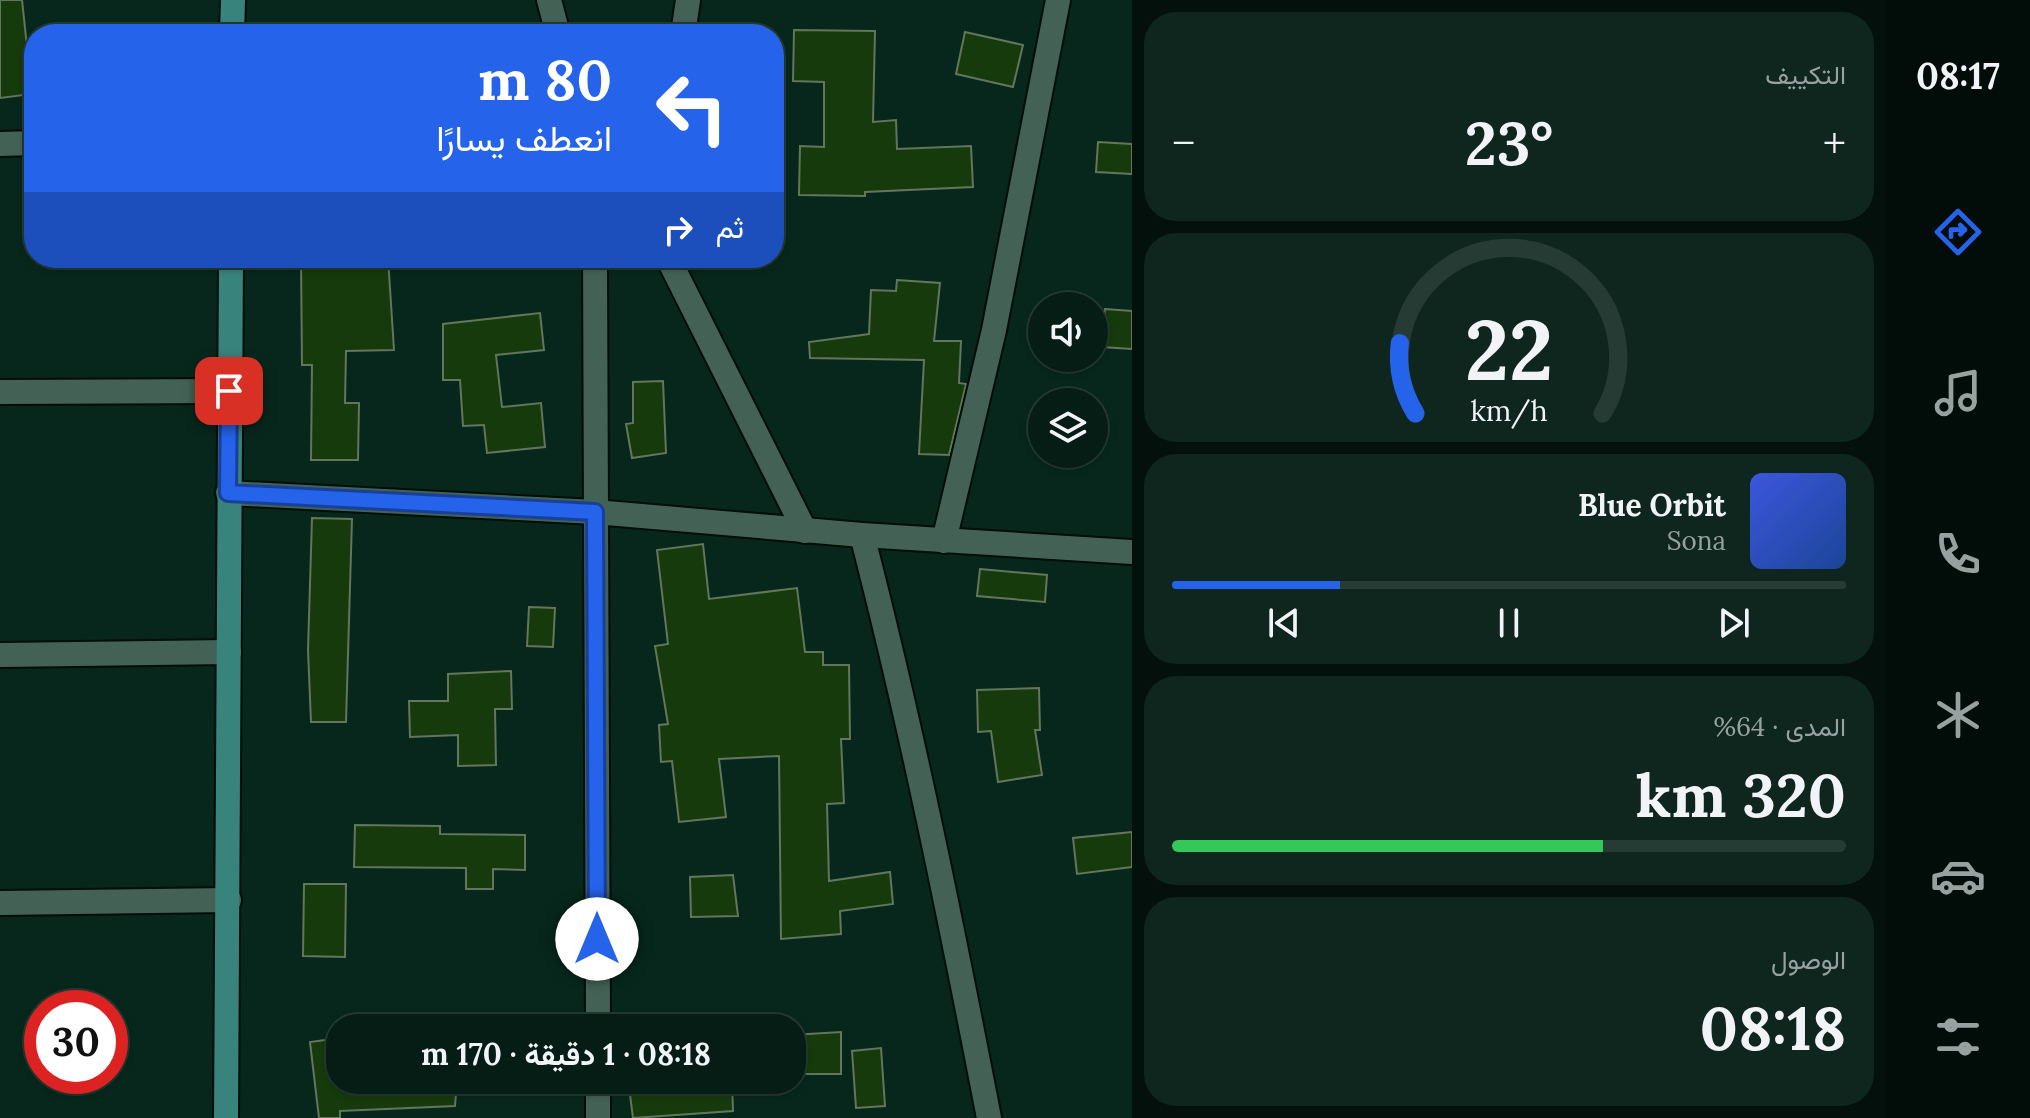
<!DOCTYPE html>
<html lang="ar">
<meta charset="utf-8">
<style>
body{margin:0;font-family:Lora,Vazirmatn,serif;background:#0e261e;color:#f1f3f6;direction:rtl;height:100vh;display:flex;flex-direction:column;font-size:30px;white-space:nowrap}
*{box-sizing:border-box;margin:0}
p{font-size:26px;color:#97a2a0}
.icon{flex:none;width:44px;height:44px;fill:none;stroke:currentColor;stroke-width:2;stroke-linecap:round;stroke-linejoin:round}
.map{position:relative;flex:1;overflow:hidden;direction:ltr}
.panel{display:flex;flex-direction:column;gap:12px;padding:12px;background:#03100c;width:754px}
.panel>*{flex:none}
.guide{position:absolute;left:24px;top:24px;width:760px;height:244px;border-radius:32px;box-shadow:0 2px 6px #0004,0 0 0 2px #263b34;direction:rtl;background:#2563eb;color:#fff;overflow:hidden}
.tools{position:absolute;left:1028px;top:292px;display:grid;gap:16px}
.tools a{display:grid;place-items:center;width:80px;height:80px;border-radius:50%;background:#051d15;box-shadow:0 2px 6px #0004,0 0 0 2px #263b34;font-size:40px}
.speed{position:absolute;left:24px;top:990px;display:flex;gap:16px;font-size:40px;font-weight:700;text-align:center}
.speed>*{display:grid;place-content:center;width:104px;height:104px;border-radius:50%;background:#051d15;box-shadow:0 2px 6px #0004,0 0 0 2px #263b34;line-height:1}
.speed .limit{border:12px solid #d22;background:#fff;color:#111}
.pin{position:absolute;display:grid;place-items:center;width:68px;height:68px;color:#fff;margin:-34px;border-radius:16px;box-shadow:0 4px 12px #0006}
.me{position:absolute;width:88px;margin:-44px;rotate:0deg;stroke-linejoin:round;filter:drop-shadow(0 0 6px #0008)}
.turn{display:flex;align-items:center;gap:28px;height:168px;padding:0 40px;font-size:36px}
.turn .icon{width:104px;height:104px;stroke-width:2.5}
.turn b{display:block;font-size:56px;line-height:68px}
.then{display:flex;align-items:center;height:76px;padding:0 40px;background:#0003;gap:16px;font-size:30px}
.big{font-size:60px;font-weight:700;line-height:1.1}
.panel .card{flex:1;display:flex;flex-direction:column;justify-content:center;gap:12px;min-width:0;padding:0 28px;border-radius:32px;background:#0e261e}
.panel .dial{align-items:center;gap:0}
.dial svg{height:208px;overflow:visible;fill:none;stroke:#263b34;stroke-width:7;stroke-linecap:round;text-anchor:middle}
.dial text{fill:#f1f3f6;stroke:none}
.song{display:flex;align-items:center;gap:24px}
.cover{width:96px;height:96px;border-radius:12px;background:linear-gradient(135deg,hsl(230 70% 55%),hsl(220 70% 35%))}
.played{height:8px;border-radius:4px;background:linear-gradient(90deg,#2563eb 25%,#263b34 25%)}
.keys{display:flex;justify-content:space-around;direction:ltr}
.heat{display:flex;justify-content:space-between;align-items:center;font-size:44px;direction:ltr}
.charge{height:12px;border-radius:6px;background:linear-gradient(90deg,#34c759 64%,#263b34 0)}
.trip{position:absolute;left:326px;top:1014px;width:480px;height:80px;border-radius:32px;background:#051d15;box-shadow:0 2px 6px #0004,0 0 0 2px #263b34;font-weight:700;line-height:80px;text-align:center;direction:rtl}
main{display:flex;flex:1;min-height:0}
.dock{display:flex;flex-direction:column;width:144px;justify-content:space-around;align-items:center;background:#020c08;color:#97a2a0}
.dock .icon{width:56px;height:56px}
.dock .selected{color:#2563eb}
.dock b{font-size:36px;color:#f1f3f6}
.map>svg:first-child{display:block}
.building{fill:#163a0b;stroke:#62755d;stroke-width:2}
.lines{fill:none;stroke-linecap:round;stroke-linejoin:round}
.minor-casing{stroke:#000e07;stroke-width:28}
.major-casing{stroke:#000e07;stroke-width:28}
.minor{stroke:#436255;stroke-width:24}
.major{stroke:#39837d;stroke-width:24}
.route-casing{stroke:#184099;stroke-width:20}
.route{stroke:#2563eb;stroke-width:14}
</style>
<main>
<nav class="dock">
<b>08:17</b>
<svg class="icon selected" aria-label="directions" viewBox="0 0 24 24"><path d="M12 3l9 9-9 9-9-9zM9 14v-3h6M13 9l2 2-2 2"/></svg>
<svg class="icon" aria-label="music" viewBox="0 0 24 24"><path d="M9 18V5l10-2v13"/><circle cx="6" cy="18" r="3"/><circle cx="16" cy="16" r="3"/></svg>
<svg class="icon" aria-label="phone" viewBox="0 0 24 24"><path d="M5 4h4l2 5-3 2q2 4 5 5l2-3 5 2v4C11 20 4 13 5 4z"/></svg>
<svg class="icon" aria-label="climate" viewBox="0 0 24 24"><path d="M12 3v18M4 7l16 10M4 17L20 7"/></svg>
<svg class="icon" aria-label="car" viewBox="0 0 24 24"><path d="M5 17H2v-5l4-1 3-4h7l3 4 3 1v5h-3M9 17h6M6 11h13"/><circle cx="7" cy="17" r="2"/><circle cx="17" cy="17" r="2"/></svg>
<svg class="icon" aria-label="filters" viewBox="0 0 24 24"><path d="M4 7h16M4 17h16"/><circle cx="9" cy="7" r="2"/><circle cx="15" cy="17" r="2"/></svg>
</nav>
<section class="panel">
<div class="card"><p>التكييف</p>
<div class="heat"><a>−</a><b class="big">23°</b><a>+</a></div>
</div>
<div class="card dial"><svg viewBox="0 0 100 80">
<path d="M14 69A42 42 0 1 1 86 69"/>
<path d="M14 69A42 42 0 0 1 8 42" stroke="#2563eb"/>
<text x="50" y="56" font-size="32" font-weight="700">22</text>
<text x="50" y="72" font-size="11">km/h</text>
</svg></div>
<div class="card">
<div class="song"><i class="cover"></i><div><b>Blue Orbit</b><p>Sona</p></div></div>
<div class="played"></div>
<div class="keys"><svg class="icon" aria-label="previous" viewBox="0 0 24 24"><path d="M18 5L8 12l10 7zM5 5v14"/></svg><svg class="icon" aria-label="pause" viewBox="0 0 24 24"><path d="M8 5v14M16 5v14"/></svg><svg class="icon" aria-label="next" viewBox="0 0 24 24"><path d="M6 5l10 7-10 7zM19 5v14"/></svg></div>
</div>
<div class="card"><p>المدى · 64%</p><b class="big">320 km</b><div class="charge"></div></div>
<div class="card"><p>الوصول</p><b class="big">08:18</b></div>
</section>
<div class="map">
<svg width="1132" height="1118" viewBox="0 0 1132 1118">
<rect width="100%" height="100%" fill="#07271c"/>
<g class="building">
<polygon points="0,0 22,0 32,94 0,98"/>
<polygon points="794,30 875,31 873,122 896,120 897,149 971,146 973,187 865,192 865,196 799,195 800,146 824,147 824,82 793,81"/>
<polygon points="965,32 1023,45 1013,87 956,74"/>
<polygon points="1098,142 1132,144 1132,174 1096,172"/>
<polygon points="301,258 388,258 394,350 346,351 345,403 359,403 358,460 311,460 312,365 302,365"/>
<polygon points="897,280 940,283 934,341 961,341 959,383 966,384 949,455 919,454 924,360 810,358 809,342 869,334 871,290 896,291"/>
<polygon points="1105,309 1132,311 1132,349 1102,347"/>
<polygon points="540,313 544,350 496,355 502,407 541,403 545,447 487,453 484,425 463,426 460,380 443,380 443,324"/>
<polygon points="663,381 666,453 632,458 626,424 633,423 633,382"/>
<polygon points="312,518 352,519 346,722 311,722 308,650"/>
<polygon points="703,544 709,599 797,588 805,652 823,652 823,665 849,665 850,739 841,739 844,803 827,804 829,881 890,872 893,904 840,911 841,934 781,939 779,756 719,759 726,817 679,822 672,761 661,762 659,725 668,724 655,646 668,644 657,550"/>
<polygon points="980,569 1047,575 1045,602 977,596"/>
<polygon points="529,607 555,608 553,647 527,646"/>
<polygon points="511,671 512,709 495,709 496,765 458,766 458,735 410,737 409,701 448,701 448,674"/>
<polygon points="1039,688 1040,730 1035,730 1042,775 998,782 991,731 978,732 977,690"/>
<polygon points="355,825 440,826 440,834 525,835 525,870 493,869 493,889 466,889 466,868 354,867"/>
<polygon points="1132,832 1132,867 1077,874 1073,838"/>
<polygon points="733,875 738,916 691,917 690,877"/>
<polygon points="304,884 346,884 345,957 303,956"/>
<polygon points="841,1032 841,1074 792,1074 792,1035"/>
<polygon points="340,1038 340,1080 457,1080 455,1106 340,1111 340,1118 319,1118 310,1042"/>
<polygon points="881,1048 885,1106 856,1108 852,1051"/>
<polygon points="680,1080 732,1080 733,1111 633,1118 629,1087"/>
</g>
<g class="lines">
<defs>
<g id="minor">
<polyline points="549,0 558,34"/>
<polyline points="683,34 688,0"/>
<polyline points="0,144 34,143"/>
<polyline points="595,258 598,1028"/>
<polyline points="668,258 805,531"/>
<polyline points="0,392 229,391"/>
<polyline points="228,493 595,512 862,535 1132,552"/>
<path d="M862,535c50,193 89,387 127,583"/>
<polyline points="944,541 994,330 1058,0"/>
<polyline points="0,655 229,652"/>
<polyline points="0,903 229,900"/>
<polyline points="598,1080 598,1118"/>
</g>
<g id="major">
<polyline points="232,34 233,0"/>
<polyline points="226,1118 231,258"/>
</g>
</defs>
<use href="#minor" class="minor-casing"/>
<use href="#major" class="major-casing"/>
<use href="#minor" class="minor"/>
<use href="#major" class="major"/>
</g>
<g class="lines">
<defs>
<polyline id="route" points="229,391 228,493 595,512 597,939"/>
</defs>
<use href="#route" class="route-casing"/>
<use href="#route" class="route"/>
</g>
</svg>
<div class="tools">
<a><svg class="icon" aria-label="sound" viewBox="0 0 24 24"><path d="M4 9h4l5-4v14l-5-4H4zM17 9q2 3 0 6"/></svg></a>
<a><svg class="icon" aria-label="layers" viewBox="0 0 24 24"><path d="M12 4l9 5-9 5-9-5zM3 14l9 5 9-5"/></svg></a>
</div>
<div class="speed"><div class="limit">30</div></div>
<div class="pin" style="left:229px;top:391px;background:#d93025"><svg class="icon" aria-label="arrive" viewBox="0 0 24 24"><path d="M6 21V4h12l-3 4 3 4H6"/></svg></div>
<svg class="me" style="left:597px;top:939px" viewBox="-20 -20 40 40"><circle r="19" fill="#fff"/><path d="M0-13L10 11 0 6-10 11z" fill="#2563eb"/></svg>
<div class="trip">08:18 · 1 دقيقة · 170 m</div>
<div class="guide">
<div class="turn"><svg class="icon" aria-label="left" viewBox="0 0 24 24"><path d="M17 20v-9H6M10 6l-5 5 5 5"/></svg><div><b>80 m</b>انعطف يسارًا</div></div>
<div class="then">ثم<svg class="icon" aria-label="right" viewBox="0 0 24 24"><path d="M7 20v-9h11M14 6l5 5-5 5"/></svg></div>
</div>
</div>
</main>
